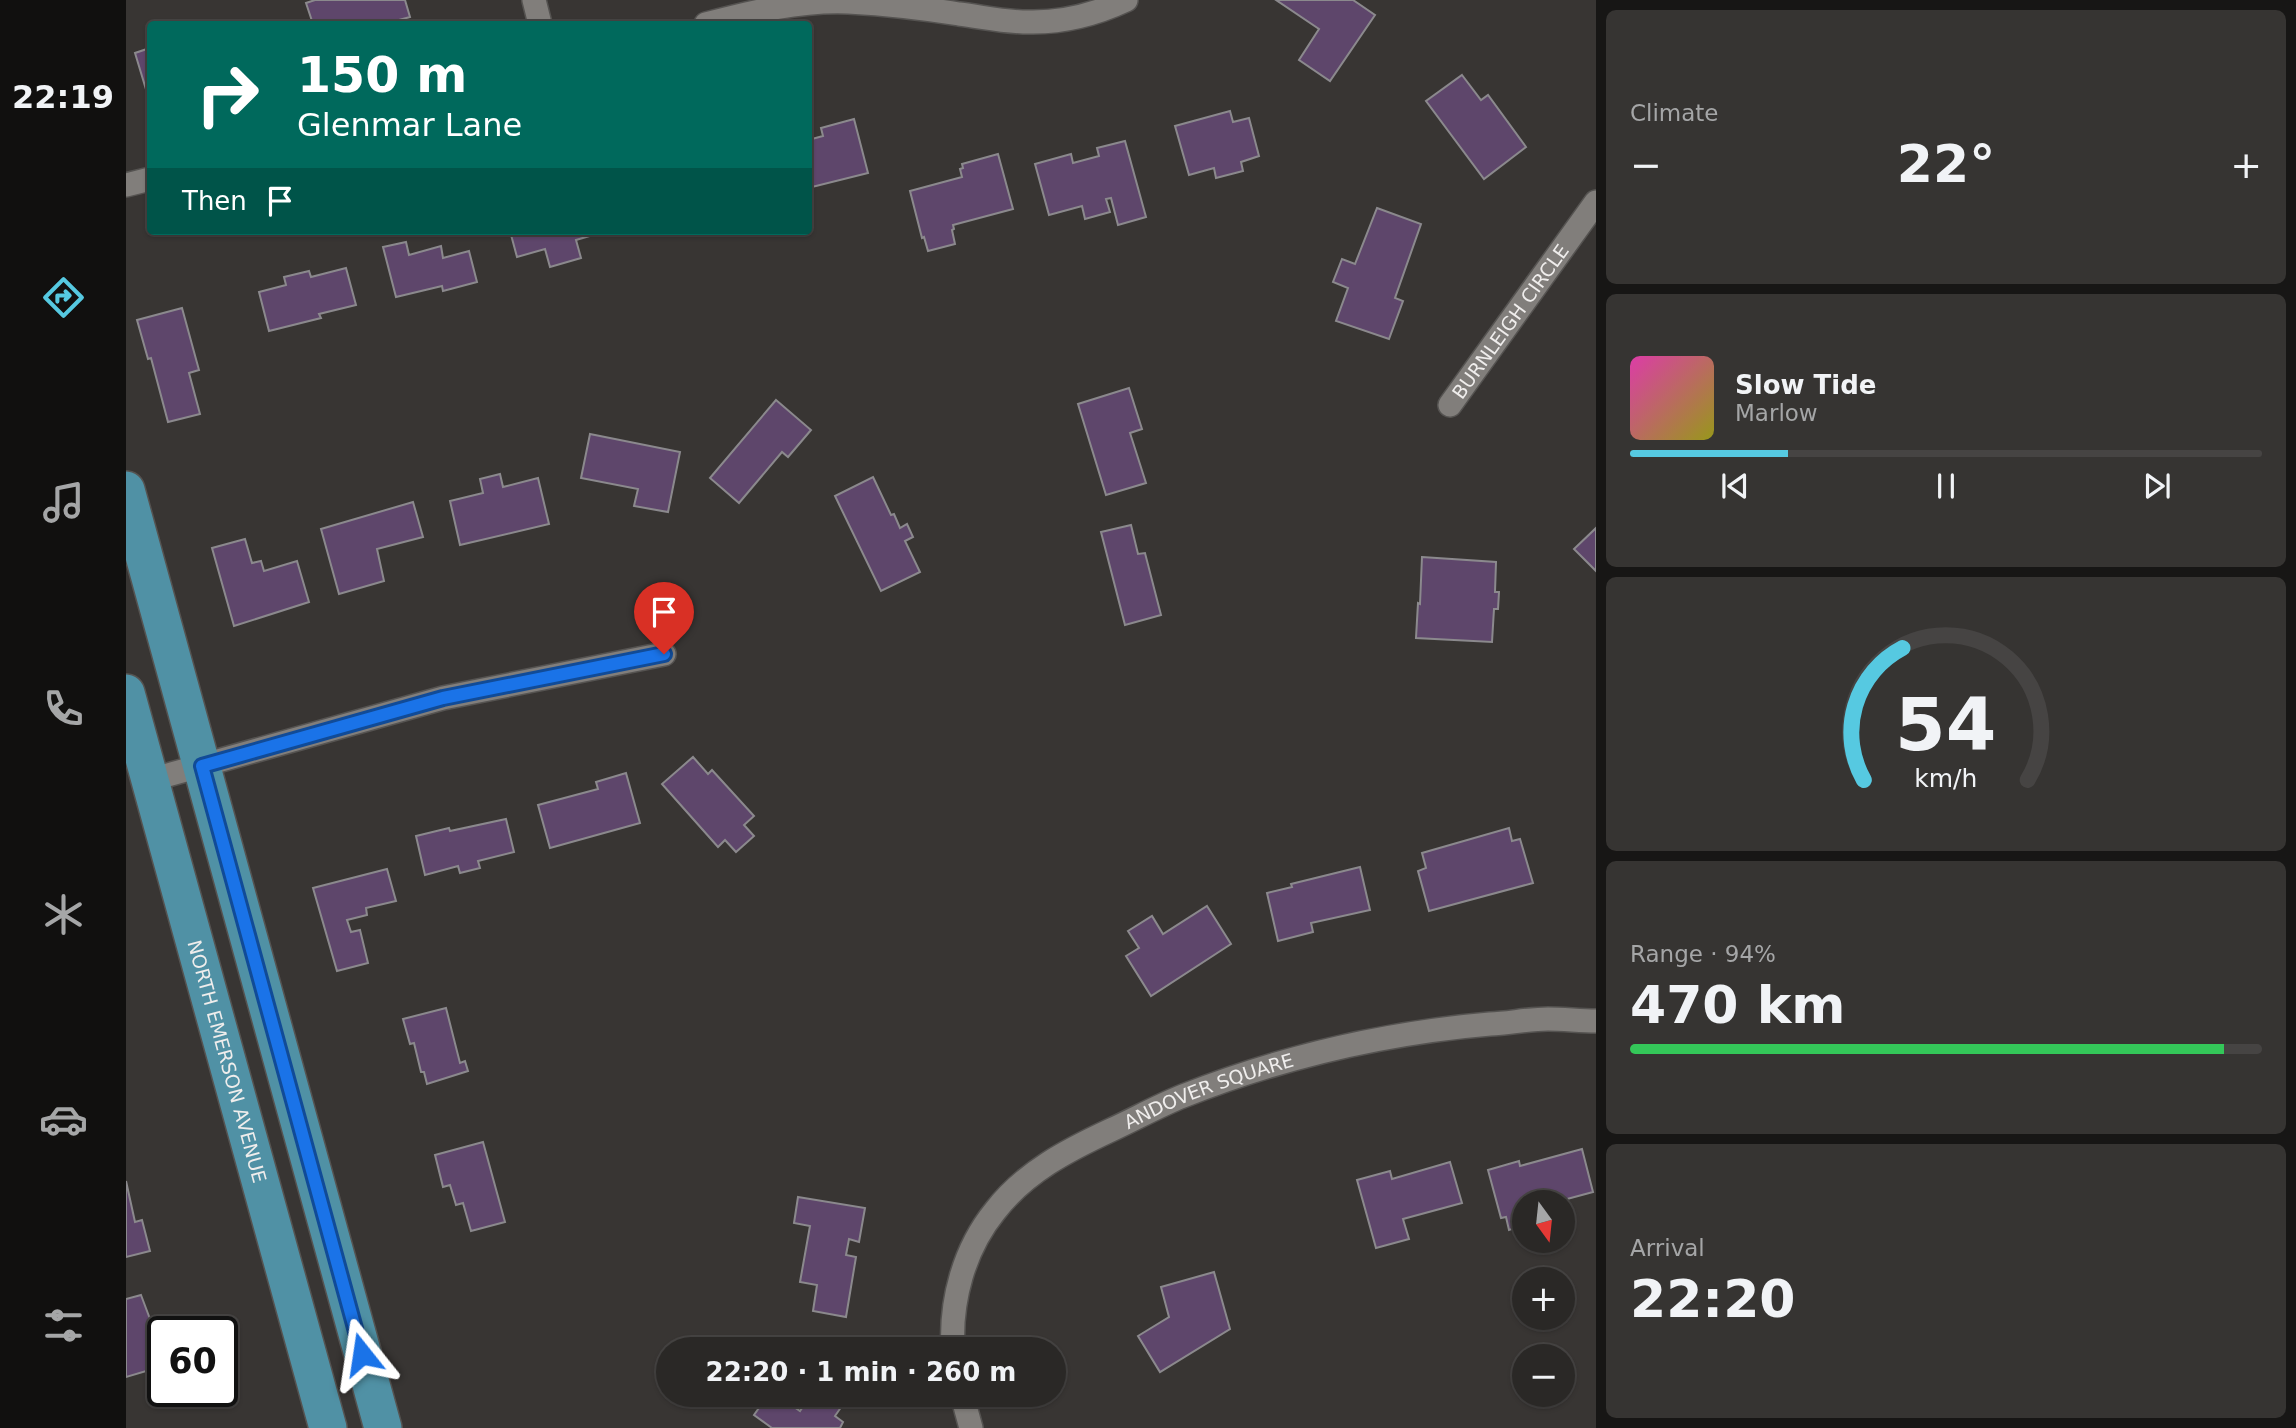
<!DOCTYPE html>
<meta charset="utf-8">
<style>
body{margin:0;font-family:"DejaVu Sans",sans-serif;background:#363432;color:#f1f3f6;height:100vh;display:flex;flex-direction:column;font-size:26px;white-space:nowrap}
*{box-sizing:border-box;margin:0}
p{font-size:23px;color:#a5a6a7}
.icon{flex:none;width:38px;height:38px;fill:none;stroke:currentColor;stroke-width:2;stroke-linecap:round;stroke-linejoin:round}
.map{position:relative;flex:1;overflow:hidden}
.drawer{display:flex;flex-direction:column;gap:10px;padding:10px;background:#171615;width:700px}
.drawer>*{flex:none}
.guide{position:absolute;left:21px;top:21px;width:665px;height:214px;border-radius:7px;box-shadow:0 2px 5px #0004,0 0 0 2px #464443;background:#00695c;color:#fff;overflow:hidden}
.needle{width:46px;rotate:165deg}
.controls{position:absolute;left:1386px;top:1190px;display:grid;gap:14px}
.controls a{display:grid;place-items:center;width:63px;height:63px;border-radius:50%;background:#2a2826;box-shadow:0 2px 5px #0004,0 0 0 2px #464443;font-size:35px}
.speed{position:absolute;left:21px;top:1316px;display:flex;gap:14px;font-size:35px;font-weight:700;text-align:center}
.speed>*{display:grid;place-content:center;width:91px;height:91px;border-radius:50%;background:#2a2826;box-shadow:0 2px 5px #0004,0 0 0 2px #464443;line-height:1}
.speed .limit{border:4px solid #111;border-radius:10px;background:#fff;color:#111}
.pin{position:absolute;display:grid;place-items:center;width:60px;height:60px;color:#fff;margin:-72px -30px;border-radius:50% 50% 50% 0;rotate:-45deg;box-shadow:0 0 7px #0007}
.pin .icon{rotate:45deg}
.me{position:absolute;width:77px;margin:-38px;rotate:345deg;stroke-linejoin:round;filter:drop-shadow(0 0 5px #0008)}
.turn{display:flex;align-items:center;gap:24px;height:147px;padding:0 35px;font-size:32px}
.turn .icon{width:91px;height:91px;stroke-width:2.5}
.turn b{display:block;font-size:49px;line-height:60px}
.then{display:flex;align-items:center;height:66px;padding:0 35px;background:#0003;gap:14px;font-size:26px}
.big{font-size:52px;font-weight:800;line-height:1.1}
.drawer .tile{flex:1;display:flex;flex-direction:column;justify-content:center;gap:10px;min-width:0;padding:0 24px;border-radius:10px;background:#363432}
.drawer .dial{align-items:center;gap:0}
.dial svg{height:182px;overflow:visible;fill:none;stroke:#464443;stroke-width:7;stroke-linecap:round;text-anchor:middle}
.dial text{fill:#f1f3f6;stroke:none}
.song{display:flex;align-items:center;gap:21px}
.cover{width:84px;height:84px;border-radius:10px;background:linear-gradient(135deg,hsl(320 70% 55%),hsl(60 70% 35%))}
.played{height:7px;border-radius:4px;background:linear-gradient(90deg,#56c9e1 25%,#464443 25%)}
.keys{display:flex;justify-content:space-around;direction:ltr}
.heat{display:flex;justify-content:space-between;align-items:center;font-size:38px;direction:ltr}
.charge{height:10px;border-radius:5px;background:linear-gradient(90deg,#34c759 94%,#464443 0)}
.trip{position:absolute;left:530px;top:1337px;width:410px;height:70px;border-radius:35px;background:#2a2826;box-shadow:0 2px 5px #0004,0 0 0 2px #464443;font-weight:800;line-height:70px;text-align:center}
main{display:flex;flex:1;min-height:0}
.tab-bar{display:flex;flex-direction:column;width:126px;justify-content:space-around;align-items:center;background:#11100f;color:#a5a6a7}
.tab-bar .icon{width:49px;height:49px}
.tab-bar .on{color:#56c9e1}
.tab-bar b{font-size:32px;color:#f1f3f6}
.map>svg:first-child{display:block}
.building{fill:#5e466b;stroke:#8b898d;stroke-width:2}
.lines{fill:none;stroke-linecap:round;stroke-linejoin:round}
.street-casing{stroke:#555351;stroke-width:26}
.primary-casing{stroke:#555351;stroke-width:40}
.street{stroke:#817e7b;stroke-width:23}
.primary{stroke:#5091a5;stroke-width:37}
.route-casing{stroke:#114b97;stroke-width:18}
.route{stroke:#1a73e8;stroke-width:12}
.labels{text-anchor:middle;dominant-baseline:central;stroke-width:7;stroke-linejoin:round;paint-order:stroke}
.street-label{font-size:19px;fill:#efedec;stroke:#383533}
</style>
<main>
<nav class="tab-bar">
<b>22:19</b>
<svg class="icon on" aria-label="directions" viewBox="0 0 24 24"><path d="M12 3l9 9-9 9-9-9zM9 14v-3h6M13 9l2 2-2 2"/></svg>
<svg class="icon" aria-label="music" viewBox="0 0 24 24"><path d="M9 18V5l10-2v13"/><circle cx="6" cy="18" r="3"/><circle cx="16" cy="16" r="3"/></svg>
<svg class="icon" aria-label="phone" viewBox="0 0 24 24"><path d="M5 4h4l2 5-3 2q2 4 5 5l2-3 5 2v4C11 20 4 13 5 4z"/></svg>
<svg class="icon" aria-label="climate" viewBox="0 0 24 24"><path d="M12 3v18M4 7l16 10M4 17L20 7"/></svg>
<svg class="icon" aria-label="car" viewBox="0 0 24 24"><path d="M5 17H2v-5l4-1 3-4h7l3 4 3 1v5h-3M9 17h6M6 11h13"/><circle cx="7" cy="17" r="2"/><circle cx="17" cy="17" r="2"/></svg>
<svg class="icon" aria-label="filters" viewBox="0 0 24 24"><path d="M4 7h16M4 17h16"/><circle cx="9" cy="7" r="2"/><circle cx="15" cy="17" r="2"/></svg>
</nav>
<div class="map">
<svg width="1470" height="1428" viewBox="0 0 1470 1428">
<rect width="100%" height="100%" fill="#383533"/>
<g class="building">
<polygon points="189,0 279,0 284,17 258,24 187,24 180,3"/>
<polygon points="1150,0 1227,0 1249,15 1204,81 1173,60 1193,29"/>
<polygon points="24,48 24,95 22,96 9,53"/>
<polygon points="1336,75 1355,100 1362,95 1400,147 1358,179 1300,101"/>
<polygon points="1104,111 1107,122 1123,118 1133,156 1115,162 1117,171 1090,178 1088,168 1063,175 1049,126"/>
<polygon points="728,119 742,173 682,188 682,140 697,136 695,128"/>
<polygon points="999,141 1020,217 992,225 985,198 980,199 984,212 959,219 956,206 923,215 909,164 945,154 947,163 973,156 971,148"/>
<polygon points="872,154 887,209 827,225 828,229 826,230 829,244 802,251 798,237 796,238 784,191 836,177 834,169 837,168 836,164"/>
<polygon points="1251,208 1295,224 1269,298 1277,301 1263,339 1210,321 1222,288 1207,282 1216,259 1229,264"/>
<polygon points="384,231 466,231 467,235 450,240 455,258 424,267 419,249 391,257"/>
<polygon points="280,242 283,255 315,246 317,258 343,251 351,282 317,291 316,286 270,297 257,247"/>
<polygon points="220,268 230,305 193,314 195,318 143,331 133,292 160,285 158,277 183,271 185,277"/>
<polygon points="56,308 73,370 63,373 74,414 42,422 25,358 22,359 11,320"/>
<polygon points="1003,388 1016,429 1004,433 1020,483 980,495 952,404"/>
<polygon points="650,400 685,430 662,457 656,452 613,503 584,478"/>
<polygon points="464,434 554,452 542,512 508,506 512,489 455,478"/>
<polygon points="374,474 377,487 412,478 423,524 334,545 324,501 357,493 354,479"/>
<polygon points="747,477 765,515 768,514 774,528 781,524 787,537 779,541 794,572 755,591 709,496"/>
<polygon points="287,502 297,537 251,549 258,581 213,594 195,529"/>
<polygon points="1005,525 1012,554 1019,553 1035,615 999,625 975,532"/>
<polygon points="1470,528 1470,571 1448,549"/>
<polygon points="119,539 126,563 135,561 138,571 171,561 183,602 108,626 86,548"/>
<polygon points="1296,557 1370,562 1369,592 1373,592 1372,609 1368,609 1366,642 1290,638 1292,603 1294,604"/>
<polygon points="567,757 582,774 586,770 628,816 618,825 628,836 610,852 599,840 592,847 536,784"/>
<polygon points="500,773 514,823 424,848 412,805 472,789 470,782"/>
<polygon points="380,819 388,852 352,861 354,868 334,873 332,866 299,875 290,836 323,828 324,831"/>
<polygon points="1383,828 1386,841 1394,839 1407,883 1303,911 1292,871 1300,868 1296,853"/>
<polygon points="1234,867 1244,910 1185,923 1187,932 1152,941 1141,893 1166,887 1165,884"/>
<polygon points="261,869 270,901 240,908 241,915 221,920 225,932 234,930 242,963 211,971 187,888"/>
<polygon points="1081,906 1105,944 1025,996 1000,956 1013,948 1002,931 1026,916 1037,934"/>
<polygon points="320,1008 334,1063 339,1061 342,1071 301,1084 298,1072 295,1072 288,1043 284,1044 277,1019"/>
<polygon points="357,1142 379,1222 345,1231 337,1203 330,1205 324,1185 317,1187 309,1155"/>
<polygon points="1456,1149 1467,1192 1430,1202 1398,1202 1398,1225 1383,1230 1380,1217 1375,1218 1362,1170 1393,1161 1394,1166"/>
<polygon points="1324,1162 1336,1203 1277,1219 1283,1239 1250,1248 1231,1180 1264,1171 1266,1179"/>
<polygon points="0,1181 9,1222 16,1220 24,1251 0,1257"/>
<polygon points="672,1197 739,1208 733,1242 723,1239 720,1255 730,1257 720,1317 687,1311 691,1285 674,1282 684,1226 668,1223"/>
<polygon points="1088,1272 1104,1329 1034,1372 1012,1336 1043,1317 1035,1287"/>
<polygon points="15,1295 27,1327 37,1366 0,1377 0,1299"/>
<polygon points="642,1395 651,1395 674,1411 685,1395 707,1395 718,1403 709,1416 717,1422 714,1428 646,1428 628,1415"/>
</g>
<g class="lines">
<defs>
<g id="street">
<polyline points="408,0 414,24"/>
<path d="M580,24c46,-12 94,-24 142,-22 37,2 74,6 111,12 25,3 50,9 74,8 33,0 63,-8 93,-22"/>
<polyline points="0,185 24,179"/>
<path id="s1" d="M1324,405l146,-203"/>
<polyline points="24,780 317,698 538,654"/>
<path id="s2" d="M827,1349c-3,-48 11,-100 42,-138 30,-39 73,-61 116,-81 24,-11 47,-24 72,-34 99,-39 201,-63 307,-72 20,-1 39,-5 58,-5 16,0 32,2 48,2"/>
<polyline points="836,1395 845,1428"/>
</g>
<g id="primary">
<polyline points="0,490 257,1428"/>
<path id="s3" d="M0,693l202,735"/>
</g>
</defs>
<use href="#street" class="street-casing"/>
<use href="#primary" class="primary-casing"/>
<use href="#street" class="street"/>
<use href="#primary" class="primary"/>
</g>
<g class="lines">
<defs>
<polyline id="route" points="236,1354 76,766 317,698 538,654"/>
</defs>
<use href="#route" class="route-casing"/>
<use href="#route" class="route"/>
</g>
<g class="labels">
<g class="street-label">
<text stroke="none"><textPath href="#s1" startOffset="103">BURNLEIGH CIRCLE</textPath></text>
<text stroke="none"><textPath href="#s3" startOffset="382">NORTH EMERSON AVENUE</textPath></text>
<text stroke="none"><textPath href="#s2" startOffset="396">ANDOVER SQUARE</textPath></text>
</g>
</g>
</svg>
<div class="controls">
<a><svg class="needle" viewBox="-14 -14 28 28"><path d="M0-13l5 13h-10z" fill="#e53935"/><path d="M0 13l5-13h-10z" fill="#a5a6a7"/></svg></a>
<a>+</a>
<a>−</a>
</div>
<div class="speed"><div class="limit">60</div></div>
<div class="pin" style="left:538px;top:654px;background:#d93025"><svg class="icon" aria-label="arrive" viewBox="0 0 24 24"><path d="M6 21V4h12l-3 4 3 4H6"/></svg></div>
<svg class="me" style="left:236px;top:1354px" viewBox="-20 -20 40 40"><path d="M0-17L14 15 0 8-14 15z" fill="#1a73e8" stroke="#fff" stroke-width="4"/></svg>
<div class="trip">22:20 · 1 min · 260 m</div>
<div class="guide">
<div class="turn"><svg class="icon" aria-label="right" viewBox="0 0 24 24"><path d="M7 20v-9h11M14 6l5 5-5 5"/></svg><div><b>150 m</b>Glenmar Lane</div></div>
<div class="then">Then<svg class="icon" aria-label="arrive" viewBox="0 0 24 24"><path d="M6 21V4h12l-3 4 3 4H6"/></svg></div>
</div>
</div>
<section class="drawer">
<div class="tile"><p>Climate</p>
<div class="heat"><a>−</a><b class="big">22°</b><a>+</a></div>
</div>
<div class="tile">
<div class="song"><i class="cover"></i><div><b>Slow Tide</b><p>Marlow</p></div></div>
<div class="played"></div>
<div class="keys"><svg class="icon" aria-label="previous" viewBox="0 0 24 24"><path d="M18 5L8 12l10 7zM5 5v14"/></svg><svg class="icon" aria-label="pause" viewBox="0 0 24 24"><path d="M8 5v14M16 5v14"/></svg><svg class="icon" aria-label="next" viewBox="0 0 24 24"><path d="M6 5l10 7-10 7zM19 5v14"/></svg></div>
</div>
<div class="tile dial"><svg viewBox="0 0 100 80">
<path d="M14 69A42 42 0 1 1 86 69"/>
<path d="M14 69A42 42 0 0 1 31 11" stroke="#56c9e1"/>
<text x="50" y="56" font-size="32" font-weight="700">54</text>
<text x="50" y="72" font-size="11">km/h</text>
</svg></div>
<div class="tile"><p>Range · 94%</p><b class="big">470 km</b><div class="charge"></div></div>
<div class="tile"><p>Arrival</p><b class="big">22:20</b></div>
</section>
</main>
